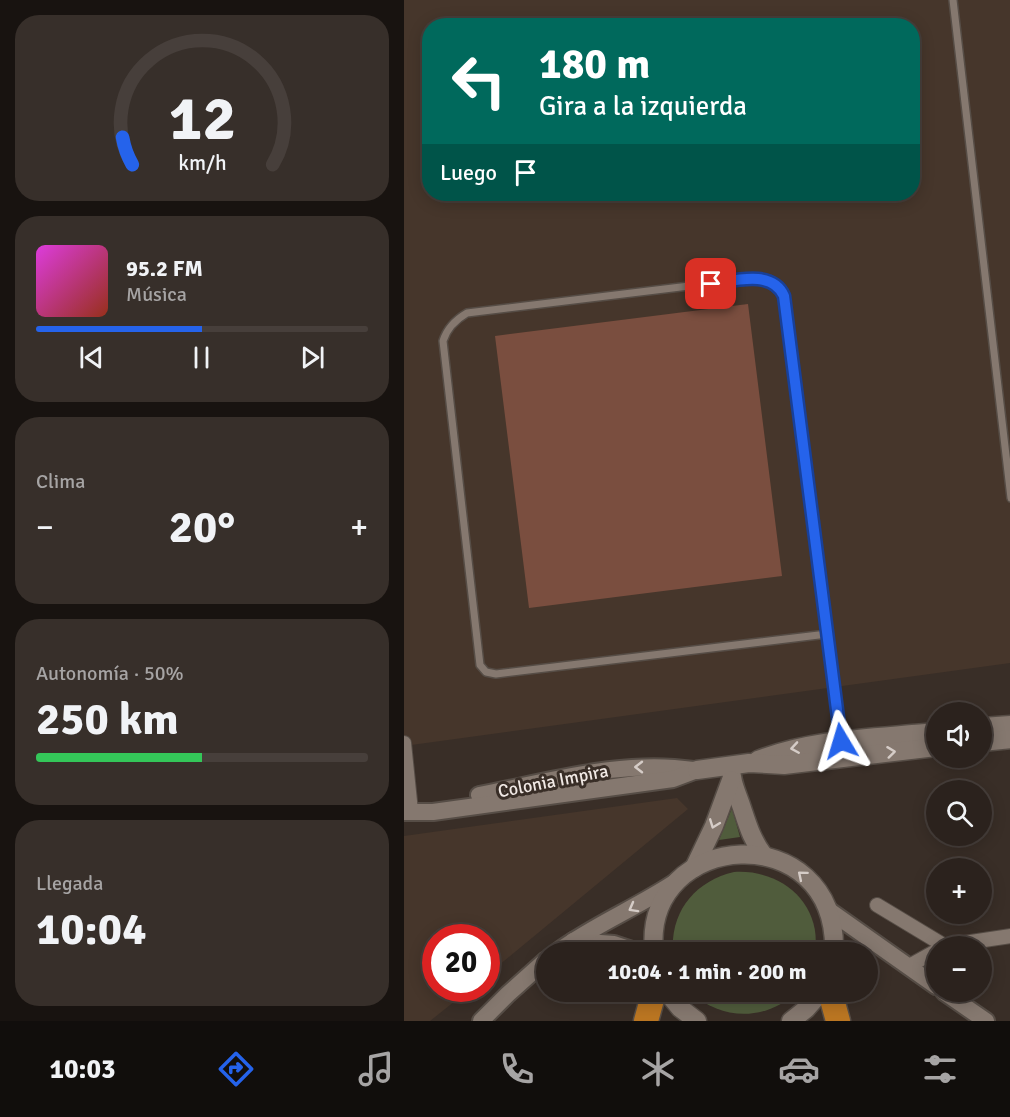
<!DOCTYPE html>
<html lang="es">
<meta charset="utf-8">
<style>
body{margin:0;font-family:Signika,sans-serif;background:#372f2a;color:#f1f3f6;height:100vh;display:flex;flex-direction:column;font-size:22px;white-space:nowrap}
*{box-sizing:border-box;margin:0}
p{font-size:20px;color:#a6a4a4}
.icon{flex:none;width:33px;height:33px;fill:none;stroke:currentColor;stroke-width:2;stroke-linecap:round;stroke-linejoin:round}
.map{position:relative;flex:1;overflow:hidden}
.panel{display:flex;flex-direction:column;gap:15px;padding:15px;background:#181310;width:404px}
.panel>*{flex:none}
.banner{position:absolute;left:18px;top:18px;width:498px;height:183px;border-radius:24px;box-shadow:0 3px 15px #0003,0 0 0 2px #473f3b;background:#00695c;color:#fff;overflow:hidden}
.buttons{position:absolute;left:522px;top:702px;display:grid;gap:12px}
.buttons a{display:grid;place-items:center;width:66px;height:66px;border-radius:50%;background:#2b221d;box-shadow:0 3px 15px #0003,0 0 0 2px #473f3b;font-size:30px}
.speed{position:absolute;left:18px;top:924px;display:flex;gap:12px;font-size:30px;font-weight:700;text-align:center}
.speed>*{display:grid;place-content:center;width:78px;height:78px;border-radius:50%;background:#2b221d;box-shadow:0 3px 15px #0003,0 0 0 2px #473f3b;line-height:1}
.speed .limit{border:9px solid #d22;background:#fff;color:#111}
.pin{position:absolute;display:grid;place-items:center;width:51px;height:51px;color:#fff;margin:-26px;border-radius:12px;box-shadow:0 3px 9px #0006}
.me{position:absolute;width:66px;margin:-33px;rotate:353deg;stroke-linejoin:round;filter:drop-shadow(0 0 4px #0008)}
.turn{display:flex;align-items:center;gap:21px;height:126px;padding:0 18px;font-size:27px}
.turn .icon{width:78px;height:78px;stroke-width:2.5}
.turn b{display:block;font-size:42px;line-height:51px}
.then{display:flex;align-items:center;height:57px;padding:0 18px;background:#0003;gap:12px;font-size:22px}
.big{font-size:45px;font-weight:800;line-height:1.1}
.panel .widget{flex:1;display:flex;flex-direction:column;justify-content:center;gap:9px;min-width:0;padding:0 21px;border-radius:24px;background:#372f2a}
.panel .dial{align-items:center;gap:0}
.dial svg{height:156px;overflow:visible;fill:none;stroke:#473f3b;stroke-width:7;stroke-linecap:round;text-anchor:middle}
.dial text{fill:#f1f3f6;stroke:none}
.song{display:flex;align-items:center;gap:18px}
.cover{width:72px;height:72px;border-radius:9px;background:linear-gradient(135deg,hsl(300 70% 55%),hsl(10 70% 35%))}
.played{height:6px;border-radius:3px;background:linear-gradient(90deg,#2563eb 50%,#473f3b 50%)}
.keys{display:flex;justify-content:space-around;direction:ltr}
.heat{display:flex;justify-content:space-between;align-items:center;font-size:33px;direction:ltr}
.charge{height:9px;border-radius:4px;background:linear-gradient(90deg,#34c759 50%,#473f3b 0)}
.trip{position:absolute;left:132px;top:942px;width:342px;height:60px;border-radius:30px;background:#2b221d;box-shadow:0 3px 15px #0003,0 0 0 2px #473f3b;font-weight:800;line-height:60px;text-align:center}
.tab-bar{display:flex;height:96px;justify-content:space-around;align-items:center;background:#110e0c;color:#a6a4a4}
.tab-bar .icon{width:42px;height:42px}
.tab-bar .selected{color:#2563eb}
.tab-bar b{font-size:27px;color:#f1f3f6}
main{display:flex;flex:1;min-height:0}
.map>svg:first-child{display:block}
.built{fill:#46362b;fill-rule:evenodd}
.green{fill:#505c3c}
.building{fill:#7a4e3f}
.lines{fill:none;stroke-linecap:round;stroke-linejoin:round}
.service-casing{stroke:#564d46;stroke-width:10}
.minor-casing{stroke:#564d46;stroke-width:16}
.tertiary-casing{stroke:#564d46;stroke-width:20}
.secondary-casing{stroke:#564d46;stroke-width:21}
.motorway-casing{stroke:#564d46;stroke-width:27}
.service{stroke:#85786f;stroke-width:7}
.minor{stroke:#85786f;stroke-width:14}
.tertiary{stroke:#85786f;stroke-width:16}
.secondary{stroke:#85786f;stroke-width:18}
.motorway{stroke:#bb7622;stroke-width:24}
.oneway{stroke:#d5ccc7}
.route-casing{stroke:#184099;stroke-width:15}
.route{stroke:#2563eb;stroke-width:10}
.labels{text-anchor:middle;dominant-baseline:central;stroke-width:6;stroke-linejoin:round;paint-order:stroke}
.street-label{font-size:18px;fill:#f0e8e4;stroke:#392e27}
</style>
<main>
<section class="panel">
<div class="widget dial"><svg viewBox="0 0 100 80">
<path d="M14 69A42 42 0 1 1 86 69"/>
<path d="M14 69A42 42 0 0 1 9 55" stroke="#2563eb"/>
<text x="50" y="56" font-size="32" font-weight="700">12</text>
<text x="50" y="72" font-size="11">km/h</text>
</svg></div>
<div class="widget">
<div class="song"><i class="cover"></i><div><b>95.2 FM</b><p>Música</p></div></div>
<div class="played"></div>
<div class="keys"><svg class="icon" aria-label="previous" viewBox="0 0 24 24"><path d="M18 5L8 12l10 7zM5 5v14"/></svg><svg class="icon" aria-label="pause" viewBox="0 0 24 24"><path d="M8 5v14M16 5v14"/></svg><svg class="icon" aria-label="next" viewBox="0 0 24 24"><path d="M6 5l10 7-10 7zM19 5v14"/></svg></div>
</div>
<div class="widget"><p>Clima</p>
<div class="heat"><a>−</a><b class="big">20°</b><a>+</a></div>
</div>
<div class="widget"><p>Autonomía · 50%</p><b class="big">250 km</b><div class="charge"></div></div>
<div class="widget"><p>Llegada</p><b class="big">10:04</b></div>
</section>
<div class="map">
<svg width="607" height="1021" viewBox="0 0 607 1021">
<rect width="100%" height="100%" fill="#392e27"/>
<g class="built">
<path d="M0,0h606v663l-606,83zM26,26h482v168h-482z"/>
<polygon points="273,798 284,809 83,975 82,938 32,938 32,988 66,989 26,1021 0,1021 0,836"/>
</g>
<g class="green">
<polygon points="328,808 336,837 315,840"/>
<path d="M330,872c47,-3 88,31 81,80h-142c-3,-40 22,-71 61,-80z"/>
<path d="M286,992h107c-31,29 -75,29 -107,0z"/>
</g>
<polygon class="building" points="344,304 378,576 125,608 91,336"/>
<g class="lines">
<defs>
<g id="service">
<polyline points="549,0 607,498"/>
<path d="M423,634l-331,40 -10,-2 -6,-7 -37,-324c4,-13 12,-21 24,-28l288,-35c13,2 23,6 29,18l57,444"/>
</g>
<g id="minor">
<polyline points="0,743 7,811"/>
<polyline points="473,905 541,946"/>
<polyline points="540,946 607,936"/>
<polyline points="505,966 532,951"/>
</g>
<g id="tertiary">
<path d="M75,795c69,-13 144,-36 214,-25"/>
<polyline points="0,812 29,812 269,779 293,770"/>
<polyline points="423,909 532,986"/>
<polyline points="169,941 210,944 234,952"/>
<path d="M153,952c37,-27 81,-45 120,-71"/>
<polyline points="540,992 582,1021"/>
<polyline points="77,1021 104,994 142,960"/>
</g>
<g id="secondary">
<polyline points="578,727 607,725"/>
<polyline points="578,742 607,739"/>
<path d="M354,760c56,-22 119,-22 178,-28"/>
<path d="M327,766c0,16 6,27 11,42 6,18 10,32 22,48"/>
<polyline points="293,770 345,763 380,765 532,747"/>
<polyline points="290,868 310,826 327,780"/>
<path d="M250,952c-12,-124 184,-136 180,0"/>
<polyline points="263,992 276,1008 293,1021"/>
<polyline points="387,1021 402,1009 417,992"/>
</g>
<g id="motorway">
<polyline points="426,992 434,1021"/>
<polyline points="242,1021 250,992"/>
</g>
</defs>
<use href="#service" class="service-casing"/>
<use href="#minor" class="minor-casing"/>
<use href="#tertiary" class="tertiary-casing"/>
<use href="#secondary" class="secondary-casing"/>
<use href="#motorway" class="motorway-casing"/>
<use href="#service" class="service"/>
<use href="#minor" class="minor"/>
<use href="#tertiary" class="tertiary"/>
<use href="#secondary" class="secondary"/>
<use href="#motorway" class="motorway"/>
</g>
<defs><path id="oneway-chevron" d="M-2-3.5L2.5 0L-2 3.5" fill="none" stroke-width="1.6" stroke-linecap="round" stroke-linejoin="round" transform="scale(1.5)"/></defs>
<g class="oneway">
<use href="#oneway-chevron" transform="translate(391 748) rotate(171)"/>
<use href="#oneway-chevron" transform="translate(487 752) rotate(-7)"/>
<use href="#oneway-chevron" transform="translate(235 767) rotate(180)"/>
<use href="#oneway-chevron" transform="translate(310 824) rotate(111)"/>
<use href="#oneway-chevron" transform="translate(398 875) rotate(-140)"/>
<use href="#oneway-chevron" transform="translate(229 908) rotate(151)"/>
</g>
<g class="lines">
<defs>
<path id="route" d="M307,284c23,-3 61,-15 73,12l57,445"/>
</defs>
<use href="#route" class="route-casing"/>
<use href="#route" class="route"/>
</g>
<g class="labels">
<g class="street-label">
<text transform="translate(149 781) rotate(-11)">Colonia Impira</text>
</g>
</g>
</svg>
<div class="buttons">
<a><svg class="icon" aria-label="sound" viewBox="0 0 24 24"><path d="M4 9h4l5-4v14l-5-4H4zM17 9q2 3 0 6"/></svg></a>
<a><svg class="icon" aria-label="search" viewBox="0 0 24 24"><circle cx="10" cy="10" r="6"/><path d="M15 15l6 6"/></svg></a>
<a>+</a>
<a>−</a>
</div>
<div class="speed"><div class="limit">20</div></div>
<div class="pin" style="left:307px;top:284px;background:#d93025"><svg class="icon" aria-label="arrive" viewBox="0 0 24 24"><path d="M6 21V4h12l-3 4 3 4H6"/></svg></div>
<svg class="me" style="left:437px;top:741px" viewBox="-20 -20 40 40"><path d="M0-17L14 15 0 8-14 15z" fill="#2563eb" stroke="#fff" stroke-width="4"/></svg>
<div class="trip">10:04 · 1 min · 200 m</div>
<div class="banner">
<div class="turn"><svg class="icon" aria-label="left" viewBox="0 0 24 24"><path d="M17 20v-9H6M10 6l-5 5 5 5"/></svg><div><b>180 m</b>Gira a la izquierda</div></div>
<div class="then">Luego<svg class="icon" aria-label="arrive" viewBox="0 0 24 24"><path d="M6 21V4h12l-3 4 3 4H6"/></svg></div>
</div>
</div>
</main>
<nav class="tab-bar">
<b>10:03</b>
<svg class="icon selected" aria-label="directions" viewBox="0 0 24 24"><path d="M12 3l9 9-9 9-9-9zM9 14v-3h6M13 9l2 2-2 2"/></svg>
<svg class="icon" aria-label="music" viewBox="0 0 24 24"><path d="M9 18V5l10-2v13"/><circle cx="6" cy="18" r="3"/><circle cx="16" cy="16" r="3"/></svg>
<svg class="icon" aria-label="phone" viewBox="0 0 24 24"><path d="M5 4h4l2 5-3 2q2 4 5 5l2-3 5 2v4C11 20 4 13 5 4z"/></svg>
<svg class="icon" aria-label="climate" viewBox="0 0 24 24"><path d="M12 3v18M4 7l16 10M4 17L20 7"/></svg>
<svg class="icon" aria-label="car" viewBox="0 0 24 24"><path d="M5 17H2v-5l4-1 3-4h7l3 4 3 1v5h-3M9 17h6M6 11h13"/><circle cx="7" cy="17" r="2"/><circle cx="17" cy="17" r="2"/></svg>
<svg class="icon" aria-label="filters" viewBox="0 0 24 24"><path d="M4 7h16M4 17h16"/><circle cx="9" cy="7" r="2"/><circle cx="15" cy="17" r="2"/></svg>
</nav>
